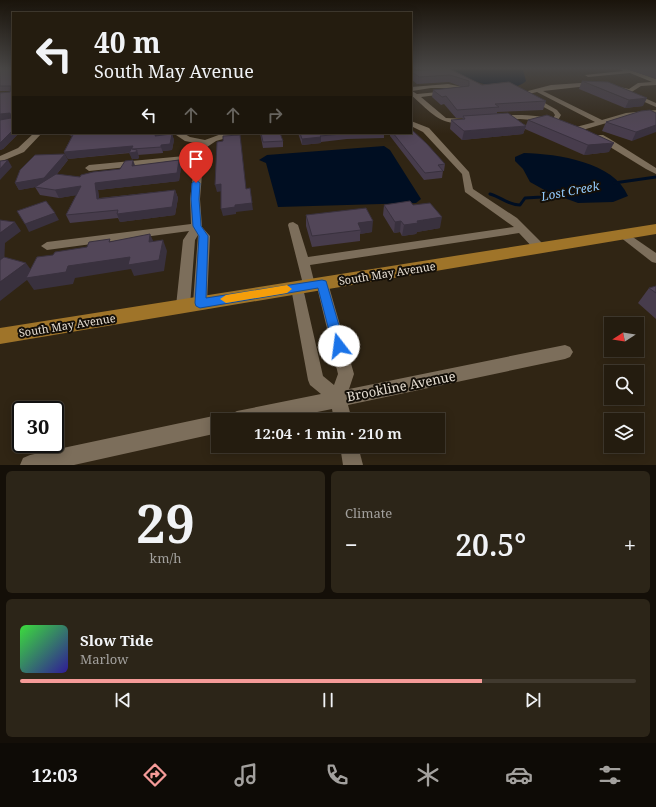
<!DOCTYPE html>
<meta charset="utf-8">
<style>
body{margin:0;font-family:"Noto Serif",serif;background:#2c2518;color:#f1f3f6;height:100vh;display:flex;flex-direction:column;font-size:15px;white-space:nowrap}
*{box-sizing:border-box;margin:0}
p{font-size:13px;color:#a3a19e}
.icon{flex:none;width:22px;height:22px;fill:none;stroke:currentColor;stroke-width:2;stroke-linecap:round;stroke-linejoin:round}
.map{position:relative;height:465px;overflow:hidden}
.side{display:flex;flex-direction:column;gap:6px;padding:6px;background:#140f08;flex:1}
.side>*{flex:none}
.hud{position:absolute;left:12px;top:12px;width:400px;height:122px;border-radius:0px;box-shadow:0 2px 10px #0003,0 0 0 1px #413a2f;background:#241c0f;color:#f1f3f6;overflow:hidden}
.needle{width:26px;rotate:258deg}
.fabs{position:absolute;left:604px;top:317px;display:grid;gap:8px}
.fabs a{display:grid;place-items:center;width:40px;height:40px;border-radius:0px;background:#241c0f;box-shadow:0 2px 10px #0003,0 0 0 1px #413a2f;font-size:20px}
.speed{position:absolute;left:12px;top:401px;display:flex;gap:8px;font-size:20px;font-weight:700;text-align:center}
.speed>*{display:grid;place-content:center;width:52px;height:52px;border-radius:50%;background:#241c0f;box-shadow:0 2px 10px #0003,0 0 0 1px #413a2f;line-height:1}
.speed .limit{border:2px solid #111;border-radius:6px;background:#fff;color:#111}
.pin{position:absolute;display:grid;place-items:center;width:34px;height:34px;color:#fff;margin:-41px -17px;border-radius:50% 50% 50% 0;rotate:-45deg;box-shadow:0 0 4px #0007}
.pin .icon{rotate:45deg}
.me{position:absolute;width:44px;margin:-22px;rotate:345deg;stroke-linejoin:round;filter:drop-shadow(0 0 3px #0008)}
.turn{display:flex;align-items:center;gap:14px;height:84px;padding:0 16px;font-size:18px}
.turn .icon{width:52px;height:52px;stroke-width:2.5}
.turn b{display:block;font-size:28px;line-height:34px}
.lanes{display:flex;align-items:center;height:38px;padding:0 16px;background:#0003;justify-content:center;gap:20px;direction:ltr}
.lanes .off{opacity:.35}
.big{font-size:30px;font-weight:600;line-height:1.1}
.side .card{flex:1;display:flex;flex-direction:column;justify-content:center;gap:6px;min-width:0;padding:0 14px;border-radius:6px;background:#2c2518}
.side .dial{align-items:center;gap:0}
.dial b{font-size:52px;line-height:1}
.song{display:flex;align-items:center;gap:12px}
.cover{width:48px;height:48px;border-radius:6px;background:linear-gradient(135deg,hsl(120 70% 55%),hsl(250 70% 35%))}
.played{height:4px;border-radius:2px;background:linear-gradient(90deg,#f59b98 75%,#413a2f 75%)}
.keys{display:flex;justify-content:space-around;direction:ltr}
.heat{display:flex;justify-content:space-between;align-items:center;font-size:22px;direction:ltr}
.side .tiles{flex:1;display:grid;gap:6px;grid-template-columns:1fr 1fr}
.card:last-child{grid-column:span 2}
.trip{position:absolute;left:211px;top:413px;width:234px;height:40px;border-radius:0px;background:#241c0f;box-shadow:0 2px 10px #0003,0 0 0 1px #413a2f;font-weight:600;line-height:40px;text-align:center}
.dock{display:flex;height:64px;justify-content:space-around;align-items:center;background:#0e0b06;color:#a3a19e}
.dock .icon{width:28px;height:28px}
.dock .current{color:#f59b98}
.dock b{font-size:18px;color:#f1f3f6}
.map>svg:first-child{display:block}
.water{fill:#000e22}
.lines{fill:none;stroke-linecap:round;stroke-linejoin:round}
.stream{stroke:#000e22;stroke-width:3}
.minor{fill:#7c6e5b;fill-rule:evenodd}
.major{fill:#9f7429;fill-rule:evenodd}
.wall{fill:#473c4c}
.shaded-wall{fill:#39313e}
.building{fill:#524658;stroke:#39313e}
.route{fill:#1a73e8;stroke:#114b97}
.slow{fill:#f59e0b}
.labels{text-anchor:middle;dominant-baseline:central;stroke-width:4;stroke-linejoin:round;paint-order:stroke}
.street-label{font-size:11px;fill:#e6ded3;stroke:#140f08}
.water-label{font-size:12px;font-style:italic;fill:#93cbfd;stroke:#140f08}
.near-street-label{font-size:13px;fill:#e6ded3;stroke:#140f08}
</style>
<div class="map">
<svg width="656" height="465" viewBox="0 0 656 465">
<rect width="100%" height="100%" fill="#302514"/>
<g class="water">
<path d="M435,69h85l3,1 3,11c-19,18 -70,-8 -91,-12z"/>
<polygon points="384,146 390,150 421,199 416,203 278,207 266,163 259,160 267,155"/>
<path d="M524,153c34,1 90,9 104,43l-15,6 -35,1 -30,-11 -18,-10 -7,-13 -8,-8v-4z"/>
</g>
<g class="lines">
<g class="stream">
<polyline points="614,183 656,177"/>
<path d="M490,194c11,3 18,11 30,11l5,-7 17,-1 10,-5"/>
</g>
<g class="minor">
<polygon points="620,69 627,69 656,79 656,85 641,86 630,93 612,88 615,86 629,89 638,83 652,82 630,73 588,77 585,75 623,71"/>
<path d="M595,82l2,3 -54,6 59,29 24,-7 30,-3v4l-29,3 -48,14h-3v-4l19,-5 -58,-30 -8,2 28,16 4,5 -4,7 -37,-3 -21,1 -3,-2c7,-5 48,-3 56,2l3,-5 -2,-3 -28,-15 -1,-5 27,-7z"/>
<path d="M448,84l15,3 5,4 -47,6 25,21 20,1 4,2 -2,1c-27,6 -38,-11 -57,-27v-8zM431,88h17l11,2 -42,4 -5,-3z"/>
<polygon points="633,93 656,103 656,107 631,96 630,95"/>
<polygon points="411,121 429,128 469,172 473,189 517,218 544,245 546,248 544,251 536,251 519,233 310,265 315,285 314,288 309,290 304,288 288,225 289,223 293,222 298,225 308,257 514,227 465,192 462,174 423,132 411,126"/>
<polygon points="34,133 42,133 24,152 0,162 0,156 18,148"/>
<polygon points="173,133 183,133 190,137 205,140 224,133 244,133 216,141 204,149 200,199 202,227 210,236 207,303 205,307 200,308 195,307 193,303 198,235 195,240 190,306 188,310 183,311 178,310 176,306 183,240 189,231 47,250 41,246 47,242 191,224 190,199 195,160 89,171 85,168 89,165 195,155 196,149 200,144 185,141"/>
<polygon points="597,135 603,135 610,139 656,168 656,174 646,169 597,139"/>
<polygon points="624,231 656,253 656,263 652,262 620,237 618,235"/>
<polygon points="322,278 327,280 328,283 354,374 349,389 565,345 570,347 573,352 570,357 565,359 348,405 352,420 334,420 332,409 278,420 228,420 231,414 237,411 321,394 310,385 308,380 291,288 292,285 297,283 302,285 303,288 323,376 334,385 338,374 316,283 317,280"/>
<polygon points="218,415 224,418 225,420 218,420 218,433 74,465 20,465 23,458 30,455"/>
<polygon points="340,446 358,446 363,465 343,465"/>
</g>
<polygon class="major" points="656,224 656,234 0,344 0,328"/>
</g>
<g class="wall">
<polygon points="0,69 13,69 22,134 18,134 3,149 0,150 0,120 5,119 0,120 0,93 10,92 11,91 0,91"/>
<polygon points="441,69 482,85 546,101 543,110 497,112 497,114 526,125 528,120 609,152 584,155 525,129 523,134 462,140 450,129 451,120 462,119 463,118 456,118 444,104 441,105 432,97 433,90 462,87 449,82 417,84 411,79 411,70"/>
<polygon points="627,69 656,69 656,79"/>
<polygon points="582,81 643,106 625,108 579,89"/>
<polygon points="656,113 632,141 602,131 606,122"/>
<polygon points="56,133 160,133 159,135 172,134 174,140 172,150 163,151 163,153 138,155 139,157 138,159 132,159 130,153 68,159 64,152 72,136 66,134 58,135"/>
<polygon points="260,133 283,141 283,147 263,148"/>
<polygon points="298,133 384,133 384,138 347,139 321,142 321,143 302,145"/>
<polygon points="390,133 411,133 445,164 444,171 443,171 442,178 424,180 390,136"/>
<polygon points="68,160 57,174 80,177 135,166 179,160 181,167 179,181 98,190 99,198 175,190 178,198 175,215 120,222 118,218 70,223 66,215 76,195 59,198 40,195 35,187 19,190 15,183"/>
<polygon points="384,205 413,205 440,228 417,232 416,234 402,236 400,232 394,233 383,215"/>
<polygon points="306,215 372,232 360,234 360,241 312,247 306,226"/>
<polygon points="656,286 656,319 638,303 649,288"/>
</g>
<g class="shaded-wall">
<polygon points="647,98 643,106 625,108 629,100"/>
<polygon points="0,112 10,113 13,118 0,120"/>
<polygon points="656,125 656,132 632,141 636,132"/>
<polygon points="526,126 523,134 462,140 464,131"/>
<polygon points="13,130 13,133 23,133 22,134 18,134 3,149 0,150 0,143"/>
<polygon points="56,133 65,133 66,134 58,135"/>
<polygon points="156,133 160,133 157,142 155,136"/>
<polygon points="172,134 174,140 172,150 163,151 163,153 161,147 161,145"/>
<polygon points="321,137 321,143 302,145 302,139"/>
<polygon points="614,143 609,152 584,155 588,145"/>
<polygon points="133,146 134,152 68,159 64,152"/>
<polygon points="137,150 139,157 138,159 132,159 129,153"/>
<polygon points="65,154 68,160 48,185 19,190 15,183"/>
<polygon points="8,160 12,167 0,180 0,169"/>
<polygon points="133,160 136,168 132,166"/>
<polygon points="179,160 181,167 179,181 98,190 100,206 97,199 95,183"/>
<polygon points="221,184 223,191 217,192 215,185"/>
<polygon points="81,186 84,194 59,198 55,190"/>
<polygon points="250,188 253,210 236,212 236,214 223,216 221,209 235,205"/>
<polygon points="175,190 178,198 175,215 120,222 117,214"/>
<polygon points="55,213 59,220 29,232 25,224"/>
<polygon points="442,217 440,228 417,232 416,234 402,236 404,225 417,221"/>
<polygon points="373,221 372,232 360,234 361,230 358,223"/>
<polygon points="401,221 400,232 394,233 395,222"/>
<polygon points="15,222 21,231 5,243 4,268 0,270 0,233"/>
<polygon points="150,234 155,245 149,242"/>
<polygon points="163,240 167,251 164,271 134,276 131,269 75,278 73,284 34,290 27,280 0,301 0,282 26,263 34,274 68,266"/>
</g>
<g class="building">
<polygon points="0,69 13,69 13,130 0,143 0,120 11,118 10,113 0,114 0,93 10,92 11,86 0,86"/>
<polygon points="441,69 450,69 482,85 509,82 546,101 495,104 499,107 457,110 446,96 442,97 433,90 469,86 469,81 450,75 419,77 411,71"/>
<polygon points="582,81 608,82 647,98 629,100"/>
<polygon points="650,110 656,113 656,125 636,132 606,122 641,111"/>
<polygon points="508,113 526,126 464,131 451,120 465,119 463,116"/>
<polygon points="547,115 584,129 614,143 588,145 528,120"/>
<polygon points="411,129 427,144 445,164 438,165 443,171 425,173 393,133 411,133"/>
<polygon points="74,133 156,133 155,136 172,134 170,144 161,145 161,147 132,149 137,150 136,152 129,153 133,146 64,152"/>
<polygon points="261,133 280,133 283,141 263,142"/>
<polygon points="300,133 353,133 320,136 321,137 302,139"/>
<polygon points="240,135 246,189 250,188 252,203 235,205 235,207 221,209 221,184 215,185 217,142 223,141 223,136"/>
<polygon points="65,154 44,178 15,183 20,170 35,155"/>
<polygon points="8,160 0,169 0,161"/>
<polygon points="133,160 132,166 179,160 177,173 95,183 97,199 175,190 172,207 117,214 118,210 66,215 81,186 55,190 35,187 56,174 80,177 81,175 93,172 120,169 125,161"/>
<polygon points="46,201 55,213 25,224 17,211"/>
<polygon points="410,201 413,205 430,203 442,217 417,221 418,223 404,225 401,221 395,222 384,205"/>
<polygon points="366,208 373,221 358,223 361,230 312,236 306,215"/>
<polygon points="0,220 15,222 0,233"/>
<polygon points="150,234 149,242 163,240 159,260 128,265 130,257 68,266 66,272 26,278 37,257 53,255 55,252 87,247 89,242 110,239 109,242"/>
<polygon points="4,257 26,263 0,282 0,260"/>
<polygon points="656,286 656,293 649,288"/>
</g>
<linearGradient id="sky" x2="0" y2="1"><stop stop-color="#1a140b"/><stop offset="0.51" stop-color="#484645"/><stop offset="1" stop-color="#484645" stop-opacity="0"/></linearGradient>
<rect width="656" height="134" fill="url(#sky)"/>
<polygon class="route" points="196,180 200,183 199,199 201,226 208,236 206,298 322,280 326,281 345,346 343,349 339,351 334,349 333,346 318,288 200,308 196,306 195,303 199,236 193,226 191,199 192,183"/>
<polygon class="slow" points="287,285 292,289 287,293 226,303 220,299 226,295"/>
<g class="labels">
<g class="street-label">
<text transform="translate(387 273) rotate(-9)">South May Avenue</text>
<text transform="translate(67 325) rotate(-9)">South May Avenue</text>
</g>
<g class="water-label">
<text transform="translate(570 191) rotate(-11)">Lost Creek</text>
</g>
<g class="near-street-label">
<text transform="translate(401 386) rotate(-11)">Brookline Avenue</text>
</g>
</g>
</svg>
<div class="fabs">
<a><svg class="needle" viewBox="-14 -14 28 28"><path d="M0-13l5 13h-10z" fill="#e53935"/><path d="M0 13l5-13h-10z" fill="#a3a19e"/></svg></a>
<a><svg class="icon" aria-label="search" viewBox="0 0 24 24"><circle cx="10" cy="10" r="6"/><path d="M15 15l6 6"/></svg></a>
<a><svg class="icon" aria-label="layers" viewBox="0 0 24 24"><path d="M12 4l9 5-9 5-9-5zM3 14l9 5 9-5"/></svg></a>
</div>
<div class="speed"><div class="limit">30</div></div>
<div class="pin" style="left:196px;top:183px;background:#d93025"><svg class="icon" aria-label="arrive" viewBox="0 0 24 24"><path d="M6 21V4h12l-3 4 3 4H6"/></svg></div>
<svg class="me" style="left:339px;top:346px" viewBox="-20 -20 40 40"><circle r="19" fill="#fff"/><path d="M0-13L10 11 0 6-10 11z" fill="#1a73e8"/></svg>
<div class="trip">12:04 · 1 min · 210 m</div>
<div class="hud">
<div class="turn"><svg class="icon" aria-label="left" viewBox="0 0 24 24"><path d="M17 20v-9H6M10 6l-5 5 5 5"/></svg><div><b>40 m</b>South May Avenue</div></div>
<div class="lanes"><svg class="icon" aria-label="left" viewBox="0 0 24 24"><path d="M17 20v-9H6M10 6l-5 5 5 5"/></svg><svg class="icon off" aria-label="ahead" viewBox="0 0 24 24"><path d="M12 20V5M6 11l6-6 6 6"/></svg><svg class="icon off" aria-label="ahead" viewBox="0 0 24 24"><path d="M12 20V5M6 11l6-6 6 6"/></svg><svg class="icon off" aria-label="right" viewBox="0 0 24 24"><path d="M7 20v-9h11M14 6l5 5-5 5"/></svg></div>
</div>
</div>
<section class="side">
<div class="tiles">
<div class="card dial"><b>29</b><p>km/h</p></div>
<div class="card"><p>Climate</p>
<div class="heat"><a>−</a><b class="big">20.5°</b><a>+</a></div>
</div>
<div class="card">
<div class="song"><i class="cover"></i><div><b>Slow Tide</b><p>Marlow</p></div></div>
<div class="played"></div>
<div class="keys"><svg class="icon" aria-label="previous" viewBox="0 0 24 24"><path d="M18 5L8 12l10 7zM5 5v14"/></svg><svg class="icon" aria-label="pause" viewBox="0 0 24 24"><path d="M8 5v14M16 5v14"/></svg><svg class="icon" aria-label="next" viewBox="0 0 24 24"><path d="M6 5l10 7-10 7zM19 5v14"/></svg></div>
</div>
</div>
</section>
<nav class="dock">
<b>12:03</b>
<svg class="icon current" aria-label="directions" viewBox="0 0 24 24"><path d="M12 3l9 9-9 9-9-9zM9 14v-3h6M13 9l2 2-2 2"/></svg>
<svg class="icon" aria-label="music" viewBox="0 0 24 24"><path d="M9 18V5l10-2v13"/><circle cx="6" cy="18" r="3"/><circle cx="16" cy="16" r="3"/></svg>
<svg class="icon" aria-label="phone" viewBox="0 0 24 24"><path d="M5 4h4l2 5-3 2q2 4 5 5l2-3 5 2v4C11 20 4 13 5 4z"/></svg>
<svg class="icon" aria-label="climate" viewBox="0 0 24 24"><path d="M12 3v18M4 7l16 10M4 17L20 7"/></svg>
<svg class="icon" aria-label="car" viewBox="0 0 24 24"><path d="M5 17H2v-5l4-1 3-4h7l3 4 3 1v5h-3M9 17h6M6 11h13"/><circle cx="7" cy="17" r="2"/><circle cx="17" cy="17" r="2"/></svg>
<svg class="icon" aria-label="filters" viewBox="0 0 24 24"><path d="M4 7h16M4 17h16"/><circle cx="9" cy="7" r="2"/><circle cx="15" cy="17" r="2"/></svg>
</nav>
